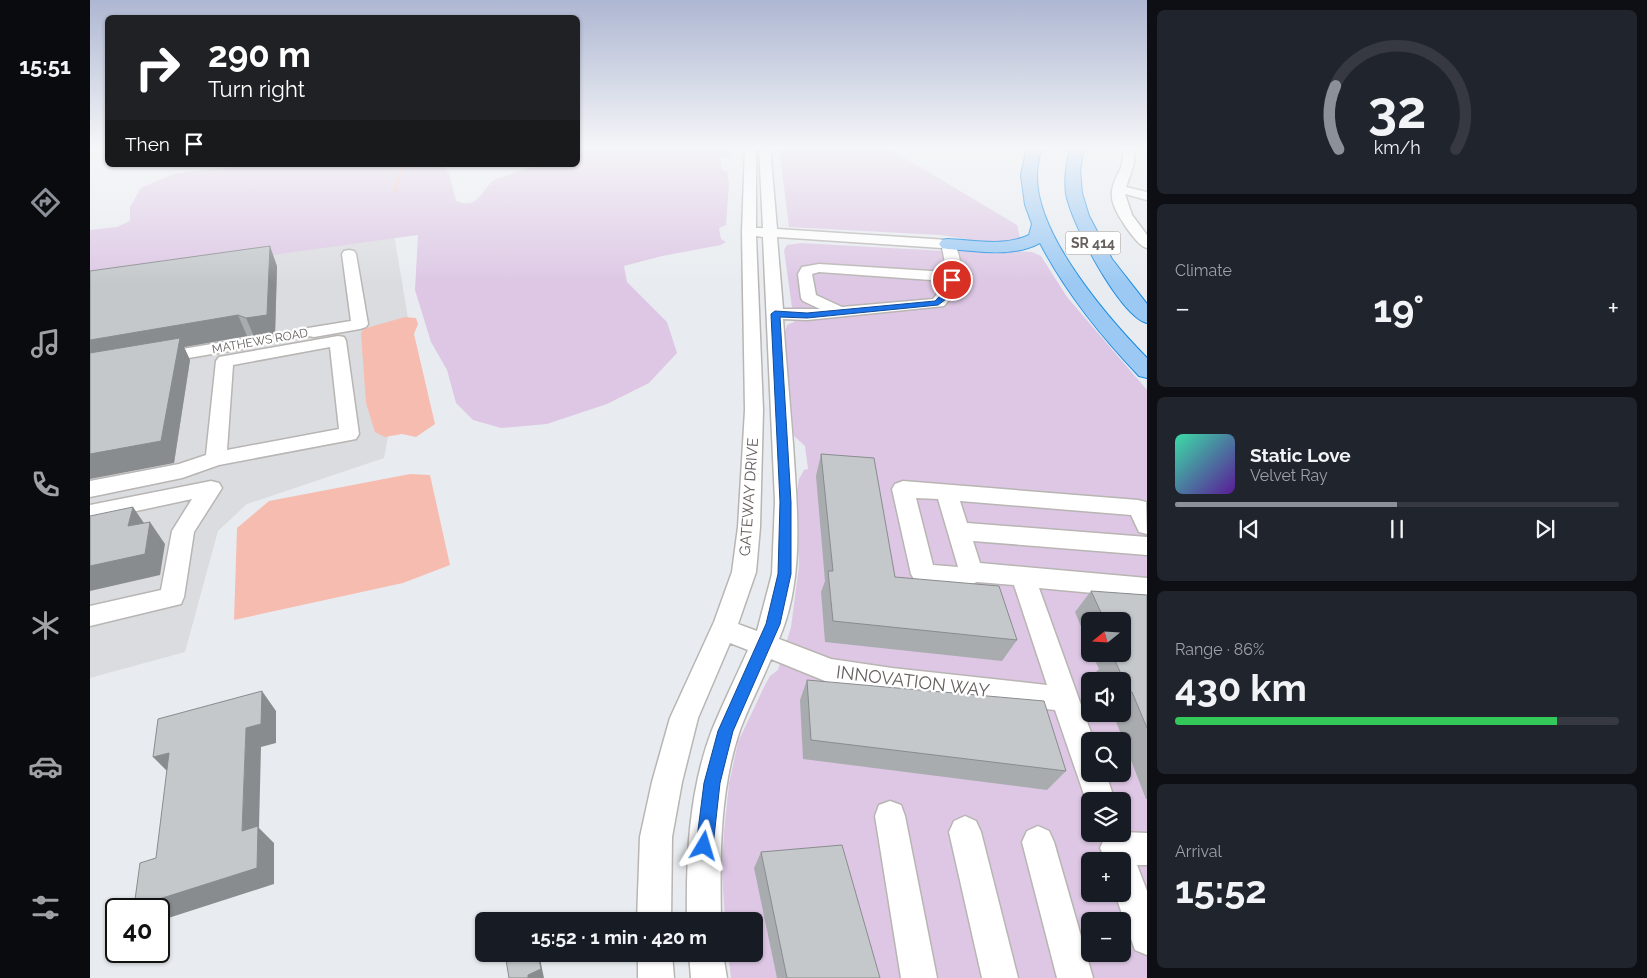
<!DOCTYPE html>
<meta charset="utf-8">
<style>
body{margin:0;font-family:Raleway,sans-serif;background:#20242c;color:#f1f3f6;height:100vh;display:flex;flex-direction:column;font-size:19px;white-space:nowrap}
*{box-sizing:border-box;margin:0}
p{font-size:16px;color:#9ea1a6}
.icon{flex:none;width:28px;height:28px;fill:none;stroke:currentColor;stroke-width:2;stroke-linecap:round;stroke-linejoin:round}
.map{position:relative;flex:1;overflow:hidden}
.panel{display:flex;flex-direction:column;gap:10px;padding:10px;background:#0d0f14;width:500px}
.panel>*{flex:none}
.guide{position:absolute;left:15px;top:15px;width:475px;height:152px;border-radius:8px;box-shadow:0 1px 4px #0004;background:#202124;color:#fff;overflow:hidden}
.needle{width:32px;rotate:252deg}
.fabs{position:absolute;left:991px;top:612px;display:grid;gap:10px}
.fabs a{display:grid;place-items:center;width:50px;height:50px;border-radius:8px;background:#171b24;box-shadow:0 1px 4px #0004;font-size:25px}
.speed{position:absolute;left:15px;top:898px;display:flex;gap:10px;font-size:25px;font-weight:700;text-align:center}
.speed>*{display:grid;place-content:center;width:65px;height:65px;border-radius:50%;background:#171b24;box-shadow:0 1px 4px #0004;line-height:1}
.speed .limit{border:2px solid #111;border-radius:8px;background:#fff;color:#111}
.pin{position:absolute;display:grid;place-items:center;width:42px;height:42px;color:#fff;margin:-21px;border:2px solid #fff;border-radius:50%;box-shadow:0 1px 5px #0007}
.me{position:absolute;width:55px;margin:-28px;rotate:7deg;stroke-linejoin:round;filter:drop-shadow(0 0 4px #0008)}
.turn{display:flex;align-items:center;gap:18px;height:105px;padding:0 20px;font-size:22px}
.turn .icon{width:65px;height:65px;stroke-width:2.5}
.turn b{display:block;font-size:35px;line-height:42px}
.then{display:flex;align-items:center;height:48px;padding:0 20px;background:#0003;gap:10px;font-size:19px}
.big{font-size:38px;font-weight:700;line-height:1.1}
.panel .card{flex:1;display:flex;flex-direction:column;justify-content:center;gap:8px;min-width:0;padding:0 18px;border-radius:8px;background:#20242c}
.panel .dial{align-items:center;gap:0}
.dial svg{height:130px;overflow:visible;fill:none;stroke:#363941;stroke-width:7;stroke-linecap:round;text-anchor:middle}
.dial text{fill:#f1f3f6;stroke:none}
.song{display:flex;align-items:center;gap:15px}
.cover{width:60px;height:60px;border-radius:8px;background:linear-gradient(135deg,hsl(160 70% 55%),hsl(270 70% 35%))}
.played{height:5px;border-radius:2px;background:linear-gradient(90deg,#8c9099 50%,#363941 50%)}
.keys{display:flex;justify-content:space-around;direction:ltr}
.heat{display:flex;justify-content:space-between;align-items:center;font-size:28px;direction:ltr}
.charge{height:8px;border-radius:4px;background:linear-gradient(90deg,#34c759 86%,#363941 0)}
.trip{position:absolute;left:385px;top:912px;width:288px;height:50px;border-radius:8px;background:#171b24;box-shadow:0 1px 4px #0004;font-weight:700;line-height:50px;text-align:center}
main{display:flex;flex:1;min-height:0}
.menu{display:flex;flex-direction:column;width:90px;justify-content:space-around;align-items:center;background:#090b0e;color:#9ea1a6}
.menu .icon{width:35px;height:35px}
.menu .active{color:#8c9099}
.menu b{font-size:22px;color:#f1f3f6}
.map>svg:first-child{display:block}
.industrial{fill:#dadcdf}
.green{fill:#ddc7e4;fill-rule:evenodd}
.water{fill:#f7bcb0}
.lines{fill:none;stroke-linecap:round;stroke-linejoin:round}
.stream{stroke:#f7bcb0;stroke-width:2.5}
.minor-casing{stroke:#b8b5b3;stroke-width:3}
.highway-casing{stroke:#168be2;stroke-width:2}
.minor{fill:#fff;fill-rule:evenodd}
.highway{fill:#9bc9f3;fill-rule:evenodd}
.wall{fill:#a9acaf}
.shaded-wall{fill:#898c8e}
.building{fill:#c4c8cb;stroke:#898c8e}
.route{fill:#1a73e8;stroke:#114b97}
.labels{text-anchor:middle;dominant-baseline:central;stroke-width:4.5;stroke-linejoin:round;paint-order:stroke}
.far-street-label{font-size:12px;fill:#66615f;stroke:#fff}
.shield{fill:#fff;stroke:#94908f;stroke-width:1}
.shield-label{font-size:14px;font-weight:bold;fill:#66615f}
.street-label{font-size:15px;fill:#66615f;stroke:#fff}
.near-street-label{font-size:18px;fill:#66615f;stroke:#fff}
</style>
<main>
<nav class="menu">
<b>15:51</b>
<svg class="icon active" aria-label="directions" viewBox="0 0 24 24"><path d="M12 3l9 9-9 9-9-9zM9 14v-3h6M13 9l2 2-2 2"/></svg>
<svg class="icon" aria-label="music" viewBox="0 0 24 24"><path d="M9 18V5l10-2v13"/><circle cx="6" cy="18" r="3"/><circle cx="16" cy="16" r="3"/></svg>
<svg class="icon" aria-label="phone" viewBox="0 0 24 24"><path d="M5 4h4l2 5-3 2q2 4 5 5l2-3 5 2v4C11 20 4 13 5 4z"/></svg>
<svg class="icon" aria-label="climate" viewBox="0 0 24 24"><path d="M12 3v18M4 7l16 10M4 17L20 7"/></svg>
<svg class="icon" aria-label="car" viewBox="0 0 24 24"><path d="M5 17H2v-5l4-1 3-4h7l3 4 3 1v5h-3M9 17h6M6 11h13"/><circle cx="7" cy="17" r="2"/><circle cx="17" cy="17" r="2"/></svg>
<svg class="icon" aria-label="filters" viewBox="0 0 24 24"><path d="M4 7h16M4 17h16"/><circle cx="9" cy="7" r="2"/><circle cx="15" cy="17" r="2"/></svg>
</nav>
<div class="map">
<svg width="1057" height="978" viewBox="0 0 1057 978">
<rect width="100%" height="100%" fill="#e8ecf0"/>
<polygon class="industrial" points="304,234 319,324 294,458 157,504 128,531 95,652 0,678 0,279"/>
<g class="green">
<path d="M488,147h154l-2,9 -10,1 2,13 5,1 2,11 -3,43 -7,3 2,11 5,3 -5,3 -59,11 -38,10 3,16 40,40 10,31 -28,30 -42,21 -60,20 -46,4 -28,-8 -17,-17 -9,-33 -16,-28 -16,-52 3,-55 -328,45v-50l27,-3 13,-6v-14l11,-19 32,-14 75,-9h195l5,6 8,30c22,9 25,-10 37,-20 4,-3 11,-4 15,-6 23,-11 44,-10 70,-10z"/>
<polygon points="689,147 796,147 927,225 931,242 910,244 850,235 699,227"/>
<path d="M711,243l143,8h14l-1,-3 75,4 9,4 26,41 80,93v588h-416l-3,-24h26v-33h-29l-3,-50 2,-40 5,-47 9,-42 26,-55 6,-11 8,-6 13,-43 8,-61 -2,-75 2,-12 5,-9 4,-1 -3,-23 -11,-10 -2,-8 -7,-96 2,-7 7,-3 -10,-72 3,-5zM1000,621h32v33h-32zM1000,681h32v33h-32zM1000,741h32v33h-32zM1000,801h32v33h-32zM1000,861h32v33h-32zM1000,921h32v33h-32z"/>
</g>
<g class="water">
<polygon points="315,317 326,318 328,324 324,334 345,424 326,437 312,434 295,437 285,432 276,403 271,334 273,329"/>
<polygon points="320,474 340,475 360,565 313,583 144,620 147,528 179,501"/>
</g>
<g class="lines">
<polyline class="stream" points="306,191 305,187 313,165"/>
<defs>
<g id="minor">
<path d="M655,147h11v81h7l-4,-81h11l7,82 171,11 7,4c10,25 7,43 -11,62l-137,14 -24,-1c3,42 7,84 10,125 4,64 12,135 -14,195l52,20 61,9 155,17 -33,-100 -37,-3 -10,4 -44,-3 -8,-2 -4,-7 -19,-85 3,-5 8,-3 235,19 8,2 1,32 -8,-2 -8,-17 -171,-14 7,22 180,14v18l-174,-14 7,22 167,15v20l-108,-10 55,153h-4v33h16l9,27h-25v11l-35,-102 -163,-18 -62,-9 -59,-24c-10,24 -22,47 -31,71 -21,62 -20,127 -19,191h-34c-1,-64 2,-131 25,-191 11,-27 24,-53 36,-80l-18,-7 -32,75 -16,64 -10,55 -1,84h-34l3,-84 12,-55 18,-64 44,-96 18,-50 6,-45 7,-117 -3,-178zM666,236l7,1 12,264 -3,73 -15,57 -19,-7 18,-52 4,-45 3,-117zM687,237l165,11 5,24 -128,-8 -17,3 -4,7 3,24 2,3 17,8h-37zM729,272l126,9 -4,8 -8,10 -91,8 -26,-12 -4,-21zM826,498l22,1 20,68 -25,-2z"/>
<path d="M1032,147h11c4,16 -2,25 -7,40l21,5v8l-22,-6 7,21 15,20v13c-8,-2 -14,-12 -19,-18 -7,-11 -18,-25 -16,-39 3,-19 14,-20 10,-44z"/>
<polygon points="259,250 264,251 266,254 278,324 276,327 270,329 224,337 218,336 216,332 218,328 261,321 252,254 254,251"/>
<path d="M248,336l6,1 2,4 13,93 -3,5 -137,26 -37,13 -92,19v-16l89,-17 27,-9 10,-94 3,-4zM240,347l9,82 -112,21 6,-85z"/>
<polygon points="157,338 163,339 165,343 163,347 69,363 63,362 60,358 63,354 69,353"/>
<polygon points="121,481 129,483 132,488 104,532 94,597 91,604 0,626 0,606 71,590 82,531 102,499 0,521 0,505"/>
<polygon points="800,801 811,805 815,816 847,978 811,978 785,816 789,805"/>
<polygon points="875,816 886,821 891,832 928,978 892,978 859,832 864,821"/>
<polygon points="948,826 959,831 964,842 1003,978 967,978 932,842 937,831"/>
<path d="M1032,832l25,1v32h-10l10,26v64l-12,-5 -20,-56h7v-33c-14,0 -16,0 -22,-13l5,-11z"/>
<polygon points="548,954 582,954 584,978 548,978"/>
<polygon points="599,954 633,954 637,978 601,978"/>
</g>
<g id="highway">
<path d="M937,147h14c-1,9 -4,18 -4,27 -2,60 70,143 110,184v20l-8,-2c-39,-41 -73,-83 -99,-133 -28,15 -61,8 -92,6l-6,-1 -3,-4 3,-4 6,-1c26,1 56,8 81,-4l3,-11 -7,-19 -4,-30z"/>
<path d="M980,147h14l-4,23 2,23 7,23 23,43 35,45v19c-27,-6 -77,-102 -81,-130 -2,-16 1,-31 4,-46z"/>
</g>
</defs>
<use href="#minor" class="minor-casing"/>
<use href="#highway" class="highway-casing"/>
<use href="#minor" class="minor"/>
<use href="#highway" class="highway"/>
</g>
<g class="wall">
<polygon points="187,266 185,336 165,339 157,336 94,347 100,360 84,463 0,271"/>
<polygon points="731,454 805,577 927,640 912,661 735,642 731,592 735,581 726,476"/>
<polygon points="1001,591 1057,595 1057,799 1056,799 1023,714 1032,714 1032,681 1007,681 1004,674 1009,669 1002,654 1032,654 1032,621 1000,621 1000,648 985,612"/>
<polygon points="717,680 976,771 957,790 713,759 710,700"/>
<polygon points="1000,692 1000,700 998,694"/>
<polygon points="671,852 790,978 687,978 664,868"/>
</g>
<g class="shaded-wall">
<polygon points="180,246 187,266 185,336 165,339 156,318"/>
<polygon points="148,315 157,336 94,347 100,360 84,463 0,479 0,340"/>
<polygon points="43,507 58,529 38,526"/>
<polygon points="60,522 75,544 70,575 0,591 0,566"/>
<polygon points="172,691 186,711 186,743 171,747 169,828 184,843 184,884 69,921 69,909 47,909 44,907 152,831 156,728"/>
<polygon points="79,753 82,776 63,757"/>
<polygon points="448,954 449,954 454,978 438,978 438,975"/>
</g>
<g class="building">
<polygon points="180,246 177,315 156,318 148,315 0,340 0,271"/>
<polygon points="90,338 71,441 0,454 0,353"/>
<polygon points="731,454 784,458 805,577 909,586 927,640 743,621 738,571 743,571"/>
<polygon points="43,507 38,526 60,522 55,554 0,566 0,516"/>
<polygon points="1001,591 1057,595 1057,728 1042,692 1032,691 1032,681 1019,681 1016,674 1032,676 1022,654 1032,654 1032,621 1015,621"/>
<polygon points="717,680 954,701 976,771 721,740"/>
<polygon points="172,691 171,724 156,728 152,831 168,826 167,868 44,907 50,863 66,858 79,753 63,757 68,719"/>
<polygon points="752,845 790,978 697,978 671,852"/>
<polygon points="415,954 448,954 451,969 438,975 438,978 419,978"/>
</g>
<linearGradient id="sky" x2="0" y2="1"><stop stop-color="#aeb7d2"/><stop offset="0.52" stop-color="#f5f6f8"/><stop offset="1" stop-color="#f5f6f8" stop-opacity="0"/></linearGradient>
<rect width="1057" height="284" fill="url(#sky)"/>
<polygon class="route" points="860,278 867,280 859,297 848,305 717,318 690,317 701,502 701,574 690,624 643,731 630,783 623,846 620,852 614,855 608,852 606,846 614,783 628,731 676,624 688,574 690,502 681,314 685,311 717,313 845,301 852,294"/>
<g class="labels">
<g class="far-street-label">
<text transform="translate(170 341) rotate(-10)">MATHEWS ROAD</text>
</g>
<rect class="shield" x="975.5" y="231.5" width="55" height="23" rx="4"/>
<g class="shield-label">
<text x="1003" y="243">SR 414</text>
</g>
<g class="street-label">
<text transform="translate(659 497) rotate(-86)">GATEWAY DRIVE</text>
</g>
<g class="near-street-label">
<text transform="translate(823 681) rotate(7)">INNOVATION WAY</text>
</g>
</g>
</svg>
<div class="fabs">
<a><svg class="needle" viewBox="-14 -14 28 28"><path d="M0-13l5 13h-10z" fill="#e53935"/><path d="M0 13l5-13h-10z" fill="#9ea1a6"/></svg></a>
<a><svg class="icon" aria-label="sound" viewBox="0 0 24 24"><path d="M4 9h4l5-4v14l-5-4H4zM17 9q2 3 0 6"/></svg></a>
<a><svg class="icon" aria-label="search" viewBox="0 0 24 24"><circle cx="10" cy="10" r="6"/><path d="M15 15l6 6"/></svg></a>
<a><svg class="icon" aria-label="layers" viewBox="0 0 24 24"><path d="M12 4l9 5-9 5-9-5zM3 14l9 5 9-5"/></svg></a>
<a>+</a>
<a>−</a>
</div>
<div class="speed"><div class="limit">40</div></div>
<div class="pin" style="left:862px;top:280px;background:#d93025"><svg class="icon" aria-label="arrive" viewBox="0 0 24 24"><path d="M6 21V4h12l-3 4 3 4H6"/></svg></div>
<svg class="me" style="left:614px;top:846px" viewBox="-20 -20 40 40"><path d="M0-17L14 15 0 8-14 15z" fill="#1a73e8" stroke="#fff" stroke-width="4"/></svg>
<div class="trip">15:52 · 1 min · 420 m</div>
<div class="guide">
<div class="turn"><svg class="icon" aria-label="right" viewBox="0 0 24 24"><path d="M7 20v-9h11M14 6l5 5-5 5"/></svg><div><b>290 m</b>Turn right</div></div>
<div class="then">Then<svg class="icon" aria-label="arrive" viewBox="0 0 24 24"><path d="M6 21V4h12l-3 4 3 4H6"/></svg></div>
</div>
</div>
<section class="panel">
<div class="card dial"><svg viewBox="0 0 100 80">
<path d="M14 69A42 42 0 1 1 86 69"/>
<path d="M14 69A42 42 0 0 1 12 30" stroke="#8c9099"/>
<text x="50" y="56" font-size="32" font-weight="700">32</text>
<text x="50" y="72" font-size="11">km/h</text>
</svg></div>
<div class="card"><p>Climate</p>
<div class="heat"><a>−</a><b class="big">19°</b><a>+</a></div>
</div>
<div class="card">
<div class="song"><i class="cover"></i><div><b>Static Love</b><p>Velvet Ray</p></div></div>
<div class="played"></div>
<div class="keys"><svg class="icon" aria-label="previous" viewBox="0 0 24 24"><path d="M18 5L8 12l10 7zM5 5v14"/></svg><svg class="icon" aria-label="pause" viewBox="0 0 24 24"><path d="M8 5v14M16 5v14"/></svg><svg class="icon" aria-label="next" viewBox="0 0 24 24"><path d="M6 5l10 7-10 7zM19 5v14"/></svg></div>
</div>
<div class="card"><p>Range · 86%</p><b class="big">430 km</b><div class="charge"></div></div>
<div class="card"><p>Arrival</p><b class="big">15:52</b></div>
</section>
</main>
